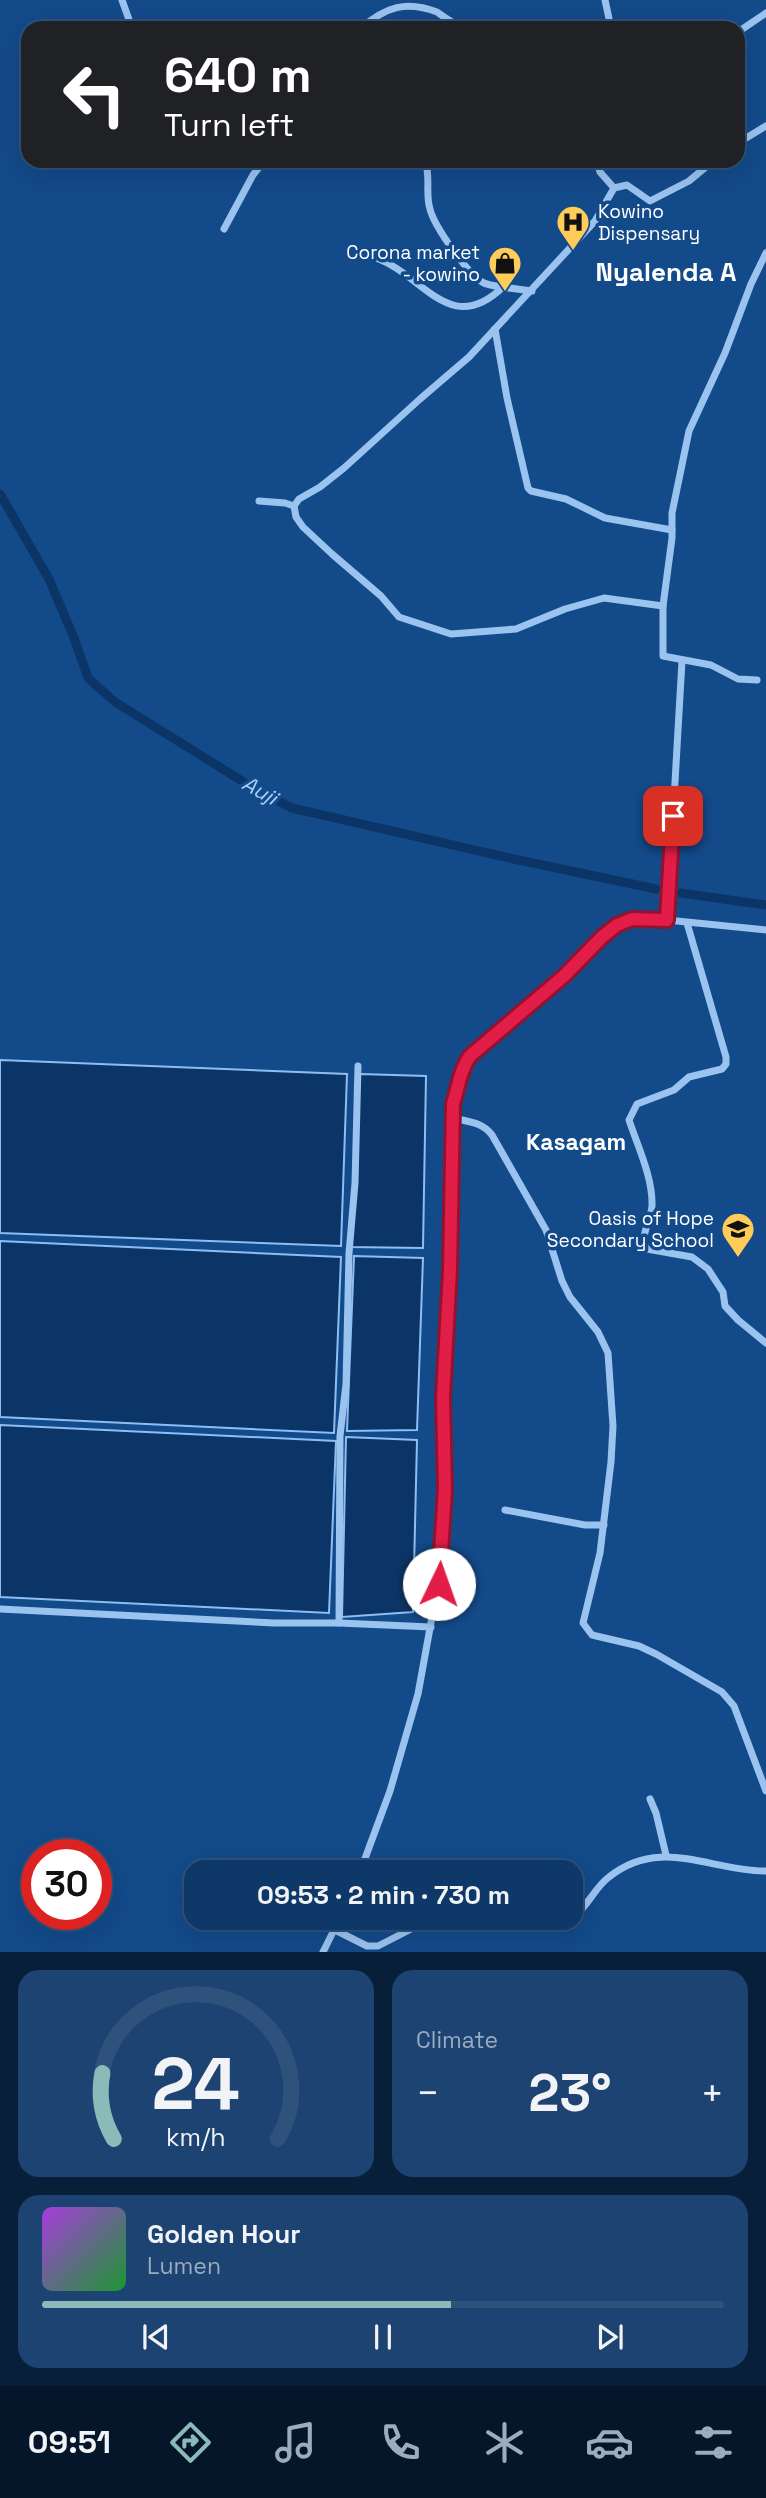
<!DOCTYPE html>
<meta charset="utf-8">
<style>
body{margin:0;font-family:"Space Grotesk",sans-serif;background:#1c4371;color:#f1f3f6;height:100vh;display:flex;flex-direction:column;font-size:26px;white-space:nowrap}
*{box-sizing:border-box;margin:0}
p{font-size:23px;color:#9bacc0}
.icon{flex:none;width:38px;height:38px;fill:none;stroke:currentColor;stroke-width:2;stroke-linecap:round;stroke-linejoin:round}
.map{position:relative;height:1952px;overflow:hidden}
.sheet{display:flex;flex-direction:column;gap:18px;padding:18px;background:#081f39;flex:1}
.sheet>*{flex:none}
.banner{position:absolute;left:21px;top:21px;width:724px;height:147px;border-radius:21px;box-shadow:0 7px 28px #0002,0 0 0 2px #2e527c;background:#202124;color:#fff;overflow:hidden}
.speed{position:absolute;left:21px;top:1839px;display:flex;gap:14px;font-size:35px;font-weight:700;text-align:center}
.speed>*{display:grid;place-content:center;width:91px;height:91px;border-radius:50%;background:#0e3868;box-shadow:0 7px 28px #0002,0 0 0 2px #2e527c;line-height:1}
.speed .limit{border:10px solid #d22;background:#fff;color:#111}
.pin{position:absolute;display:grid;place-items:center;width:60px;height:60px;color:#fff;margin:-30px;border-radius:14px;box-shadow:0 4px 10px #0006}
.me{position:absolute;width:77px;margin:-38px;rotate:3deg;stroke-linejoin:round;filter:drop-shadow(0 0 5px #0008)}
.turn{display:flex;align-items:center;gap:24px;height:147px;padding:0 28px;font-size:32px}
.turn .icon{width:91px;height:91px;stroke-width:2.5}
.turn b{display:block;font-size:49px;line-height:60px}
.big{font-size:52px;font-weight:600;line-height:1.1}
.sheet .card{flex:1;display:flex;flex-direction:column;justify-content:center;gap:10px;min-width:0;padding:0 24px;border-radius:21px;background:#1c4371}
.sheet .dial{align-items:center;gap:0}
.dial svg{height:182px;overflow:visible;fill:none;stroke:#2e527c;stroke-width:7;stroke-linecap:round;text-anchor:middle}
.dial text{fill:#f1f3f6;stroke:none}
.song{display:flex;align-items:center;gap:21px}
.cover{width:84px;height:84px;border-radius:10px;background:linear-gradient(135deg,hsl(280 70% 55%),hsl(130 70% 35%))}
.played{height:7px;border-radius:4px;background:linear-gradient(90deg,#8bbbb9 60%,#2e527c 60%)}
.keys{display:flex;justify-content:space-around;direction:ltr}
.heat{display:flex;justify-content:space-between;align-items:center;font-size:38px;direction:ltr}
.sheet .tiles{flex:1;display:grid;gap:18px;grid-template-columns:1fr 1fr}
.card:last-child{grid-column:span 2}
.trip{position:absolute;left:184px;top:1860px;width:399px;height:70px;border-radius:21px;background:#0e3868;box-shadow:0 7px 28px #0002,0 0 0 2px #2e527c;font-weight:600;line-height:70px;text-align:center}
.tab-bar{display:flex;height:112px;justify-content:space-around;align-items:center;background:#06162a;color:#9bacc0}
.tab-bar .icon{width:49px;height:49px}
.tab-bar .active{color:#8bbbb9}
.tab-bar b{font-size:32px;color:#f1f3f6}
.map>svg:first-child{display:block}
.water{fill:#0c3567;stroke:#8dbef3;stroke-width:2}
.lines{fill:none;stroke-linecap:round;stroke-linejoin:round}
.canal{stroke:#0c3567;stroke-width:9}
.street{stroke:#9bc3f0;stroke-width:7}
.route-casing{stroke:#92132f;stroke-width:18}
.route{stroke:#e11d48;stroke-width:12}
.labels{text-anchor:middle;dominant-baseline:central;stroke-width:7;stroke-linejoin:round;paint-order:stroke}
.poi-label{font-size:19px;fill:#fff;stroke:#134a8a;text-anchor:end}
.water-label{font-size:21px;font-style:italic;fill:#a6cdf7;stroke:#134a8a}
.quarter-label{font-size:23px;font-weight:bold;fill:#fff;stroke:#134a8a}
.district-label{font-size:26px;font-weight:bold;fill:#fff;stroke:#134a8a}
</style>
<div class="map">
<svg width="766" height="1952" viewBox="0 0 766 1952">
<rect width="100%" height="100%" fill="#134a8a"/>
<g class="water">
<polygon points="0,1060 347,1074 341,1246 0,1233"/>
<polygon points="360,1074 426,1076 423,1248 351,1247"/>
<polygon points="0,1241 341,1257 334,1433 0,1417"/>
<polygon points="354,1256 423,1258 417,1430 347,1431"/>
<polygon points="0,1425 336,1441 329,1613 0,1597"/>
<polygon points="346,1437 417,1440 413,1612 342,1617"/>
</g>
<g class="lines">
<g class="canal">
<polyline points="0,494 49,579 74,638 88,678 115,702 250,786 292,808 514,859 656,889"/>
<polyline points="681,893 766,905"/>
</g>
<g class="street">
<polyline points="122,0 132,28"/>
<polyline points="605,0 611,28"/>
<path d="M361,28c25,-21 45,-28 76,-16 10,7 18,13 30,16"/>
<polyline points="738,32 766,13"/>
<polyline points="738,143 766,126"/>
<path d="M425,161c6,15 0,33 5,48 4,17 39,67 54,74 8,4 37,6 48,8"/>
<polyline points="597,161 600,172 614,188"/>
<polyline points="224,229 253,175 264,161"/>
<path d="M376,258c48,17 74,81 128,28"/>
<polyline points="495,329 507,398 528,488 531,491 566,499 605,518 672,530"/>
<polyline points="259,501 285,503 294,506"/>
<polyline points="663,606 604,598 565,609 516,629 451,634 399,617 381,596 332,554 303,527 296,517 294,506 299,499 320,487 344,468 420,399 469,357 595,221 614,188 627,185 650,201 689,181 713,161"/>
<polyline points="757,680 738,679 711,665 663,656 663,606 672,538 672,513 689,431 725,353 751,284 766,253"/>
<polyline points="667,920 682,661"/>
<path d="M687,923l39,134v7l-4,5 -33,8 -15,13 -37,14 -8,16c9,27 24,58 23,86 -1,11 -8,24 -9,37l4,6 45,8 16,12 15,23 2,14 13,14 28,23"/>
<path d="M453,1118c16,4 29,4 39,17l54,95 16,51 8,16 28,35 10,21 5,73 -2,36 -11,91 -17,70 9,12 47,11 17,8 66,38 12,14 32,85"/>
<polyline points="505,1510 585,1525 604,1525"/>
<polyline points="0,1609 274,1623 339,1623 431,1627"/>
<polyline points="339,1623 340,1436 346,1384 349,1253 355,1183 358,1066"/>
<polyline points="650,1799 656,1813 666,1855"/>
<polyline points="360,1872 390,1791 418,1694 438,1584 445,1489 443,1397 450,1270 453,1104 458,1083 470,1056 564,976 602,937 632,919 667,920 766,930"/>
<path d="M532,1918l33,2 8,-3c15,-10 21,-29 36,-40 51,-41 101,-6 157,-6"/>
<polyline points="335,1930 367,1946 378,1946 417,1926 442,1918"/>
<polyline points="323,1952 340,1918"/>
</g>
</g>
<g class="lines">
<defs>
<path id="route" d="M439,1584l6,-95 -2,-92 7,-127 3,-166c5,-16 7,-34 17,-48l94,-80 38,-39 15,-12 15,-6 35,1 6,-104"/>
</defs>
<use href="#route" class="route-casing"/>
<use href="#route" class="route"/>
</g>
<defs>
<symbol id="hospital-pin" viewBox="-11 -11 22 30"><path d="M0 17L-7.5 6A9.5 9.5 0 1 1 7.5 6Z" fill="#ffcc5a" stroke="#134a8a"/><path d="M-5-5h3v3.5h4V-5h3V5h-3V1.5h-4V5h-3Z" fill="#111"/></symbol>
<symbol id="shop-pin" viewBox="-11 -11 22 30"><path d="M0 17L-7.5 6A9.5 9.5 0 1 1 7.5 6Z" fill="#ffcc5a" stroke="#134a8a"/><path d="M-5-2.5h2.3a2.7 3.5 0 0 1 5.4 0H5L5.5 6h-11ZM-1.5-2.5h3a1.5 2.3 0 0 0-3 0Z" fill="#111"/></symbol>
<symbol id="school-pin" viewBox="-11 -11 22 30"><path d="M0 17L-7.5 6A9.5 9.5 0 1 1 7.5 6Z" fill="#ffcc5a" stroke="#134a8a"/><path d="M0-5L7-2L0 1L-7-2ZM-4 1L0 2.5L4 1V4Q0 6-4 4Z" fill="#111"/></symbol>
</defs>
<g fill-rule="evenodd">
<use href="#hospital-pin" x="554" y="203" width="38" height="52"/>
<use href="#shop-pin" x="486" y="244" width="38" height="52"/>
<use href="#school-pin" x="719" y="1210" width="38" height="52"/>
</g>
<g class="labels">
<g class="poi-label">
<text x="598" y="211" text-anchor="start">Kowino<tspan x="598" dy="22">Dispensary</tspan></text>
<text x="480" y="252">Corona market<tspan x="480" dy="22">- kowino</tspan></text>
<text x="714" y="1218">Oasis of Hope<tspan x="714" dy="22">Secondary School</tspan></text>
</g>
<g class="water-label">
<text transform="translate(260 790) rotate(29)">Auji</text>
</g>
<g class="quarter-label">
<text x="576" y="1142">Kasagam</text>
</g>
<g class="district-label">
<text x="666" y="272">Nyalenda A</text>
</g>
</g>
</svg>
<div class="speed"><div class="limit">30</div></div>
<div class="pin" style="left:673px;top:816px;background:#d93025"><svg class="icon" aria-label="arrive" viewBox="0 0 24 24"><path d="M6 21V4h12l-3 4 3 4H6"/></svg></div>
<svg class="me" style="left:439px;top:1584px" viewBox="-20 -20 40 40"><circle r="19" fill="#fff"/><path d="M0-13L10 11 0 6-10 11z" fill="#e11d48"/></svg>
<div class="trip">09:53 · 2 min · 730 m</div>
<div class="banner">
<div class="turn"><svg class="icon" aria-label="left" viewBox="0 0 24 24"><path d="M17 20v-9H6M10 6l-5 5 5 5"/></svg><div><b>640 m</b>Turn left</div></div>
</div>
</div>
<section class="sheet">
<div class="tiles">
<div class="card dial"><svg viewBox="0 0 100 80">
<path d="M14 69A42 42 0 1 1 86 69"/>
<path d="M14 69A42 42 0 0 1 9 40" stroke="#8bbbb9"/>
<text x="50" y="56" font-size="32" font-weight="700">24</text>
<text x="50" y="72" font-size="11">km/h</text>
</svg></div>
<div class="card"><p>Climate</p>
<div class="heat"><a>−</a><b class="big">23°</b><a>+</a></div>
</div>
<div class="card">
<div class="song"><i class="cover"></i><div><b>Golden Hour</b><p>Lumen</p></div></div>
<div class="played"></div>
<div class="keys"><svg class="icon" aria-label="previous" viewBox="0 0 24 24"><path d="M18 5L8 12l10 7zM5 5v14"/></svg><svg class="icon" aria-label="pause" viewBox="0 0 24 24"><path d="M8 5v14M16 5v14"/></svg><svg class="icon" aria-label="next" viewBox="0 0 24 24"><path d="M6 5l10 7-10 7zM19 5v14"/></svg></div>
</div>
</div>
</section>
<nav class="tab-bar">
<b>09:51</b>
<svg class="icon active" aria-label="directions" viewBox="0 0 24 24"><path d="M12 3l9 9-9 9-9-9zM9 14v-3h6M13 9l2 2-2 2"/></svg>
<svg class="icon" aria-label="music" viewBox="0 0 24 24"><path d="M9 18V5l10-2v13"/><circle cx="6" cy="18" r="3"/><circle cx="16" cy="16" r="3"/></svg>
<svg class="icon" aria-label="phone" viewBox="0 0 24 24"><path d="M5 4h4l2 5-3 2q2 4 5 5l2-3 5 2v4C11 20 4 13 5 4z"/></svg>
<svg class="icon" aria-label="climate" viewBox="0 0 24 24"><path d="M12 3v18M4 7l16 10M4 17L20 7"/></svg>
<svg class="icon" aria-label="car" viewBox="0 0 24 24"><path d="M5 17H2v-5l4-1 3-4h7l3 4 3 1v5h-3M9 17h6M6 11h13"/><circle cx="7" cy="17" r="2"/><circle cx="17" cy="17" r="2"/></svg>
<svg class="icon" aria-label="filters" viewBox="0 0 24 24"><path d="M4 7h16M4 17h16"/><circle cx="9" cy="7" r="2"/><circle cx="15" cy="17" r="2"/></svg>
</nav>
